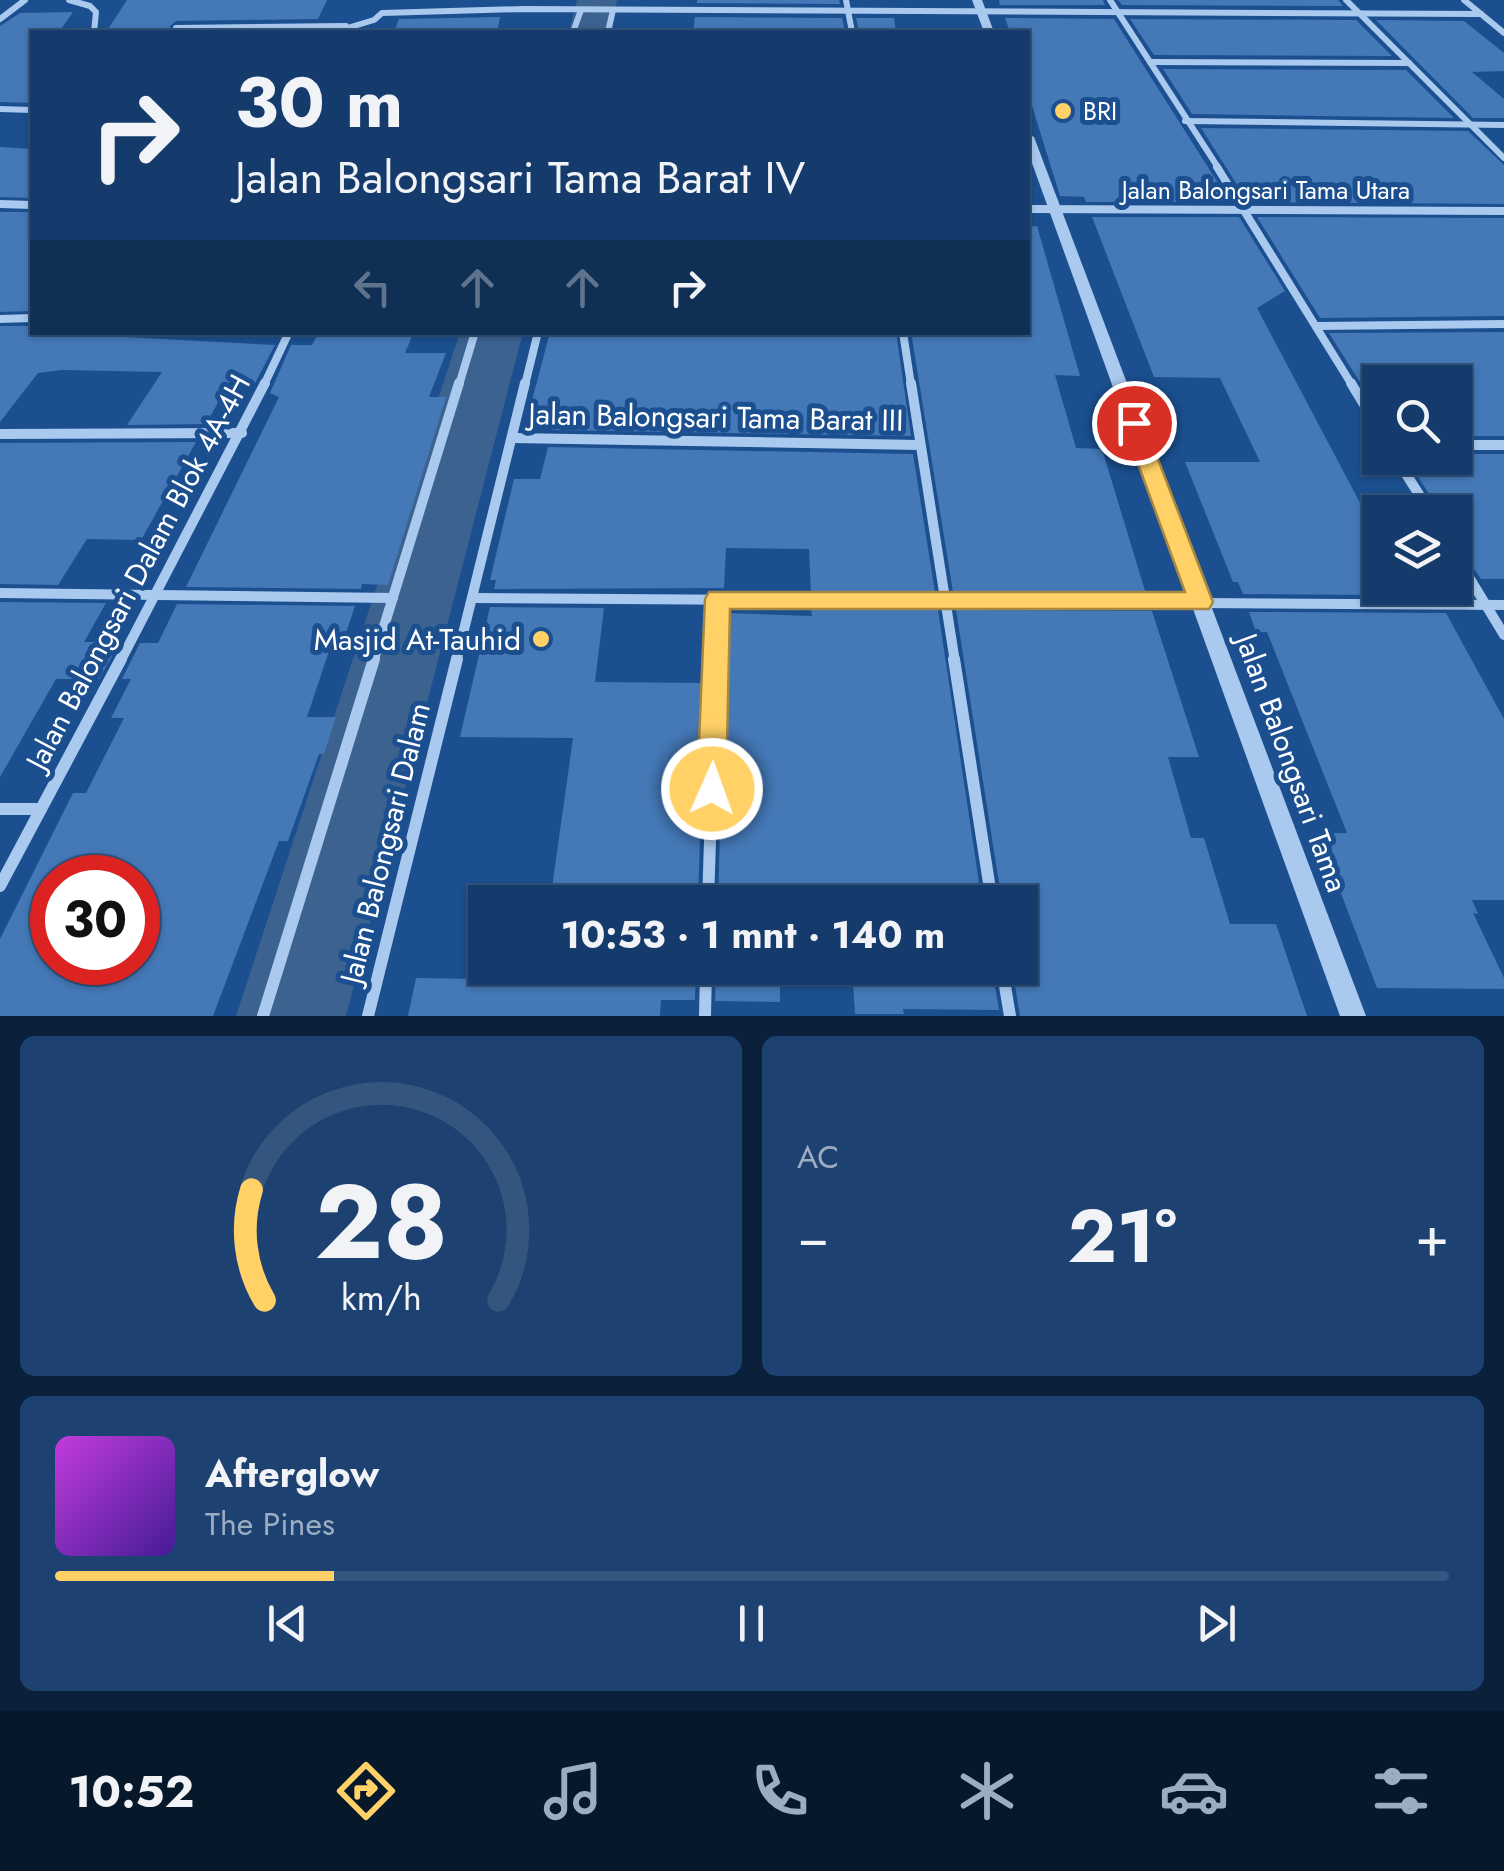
<!DOCTYPE html>
<html lang="id">
<meta charset="utf-8">
<style>
body{margin:0;font-family:Jost,sans-serif;background:#1d4271;color:#f1f3f6;height:100vh;display:flex;flex-direction:column;font-size:38px;white-space:nowrap}
*{box-sizing:border-box;margin:0}
p{font-size:32px;color:#9dadc1}
.icon{flex:none;width:55px;height:55px;fill:none;stroke:currentColor;stroke-width:2;stroke-linecap:round;stroke-linejoin:round}
.map{position:relative;height:1016px;overflow:hidden}
.sheet{display:flex;flex-direction:column;gap:20px;padding:20px;background:#0b203b;flex:1}
.sheet>*{flex:none}
.hud{position:absolute;left:30px;top:30px;width:1000px;height:305px;border-radius:0px;box-shadow:0 2px 8px #0004,0 0 0 2px #33557e;background:#143b6b;color:#f1f3f6;overflow:hidden}
.controls{position:absolute;left:1362px;top:365px;display:grid;gap:20px}
.controls a{display:grid;place-items:center;width:110px;height:110px;border-radius:0px;background:#143b6b;box-shadow:0 2px 8px #0004,0 0 0 2px #33557e;font-size:50px}
.speed{position:absolute;left:30px;top:855px;display:flex;gap:20px;font-size:50px;font-weight:700;text-align:center}
.speed>*{display:grid;place-content:center;width:130px;height:130px;border-radius:50%;background:#143b6b;box-shadow:0 2px 8px #0004,0 0 0 2px #33557e;line-height:1}
.speed .limit{border:15px solid #d22;background:#fff;color:#111}
.pin{position:absolute;display:grid;place-items:center;width:85px;height:85px;color:#fff;margin:-42px;border:5px solid #fff;border-radius:50%;box-shadow:0 2px 10px #0007}
.me{position:absolute;width:110px;margin:-55px;rotate:2deg;stroke-linejoin:round;filter:drop-shadow(0 0 8px #0008)}
.turn{display:flex;align-items:center;gap:35px;height:210px;padding:0 40px;font-size:45px}
.turn .icon{width:130px;height:130px;stroke-width:2.5}
.turn b{display:block;font-size:70px;line-height:85px}
.lanes{display:flex;align-items:center;height:95px;padding:0 40px;background:#0003;justify-content:center;gap:50px;direction:ltr}
.lanes .off{opacity:.35}
.big{font-size:75px;font-weight:700;line-height:1.1}
.sheet .card{flex:1;display:flex;flex-direction:column;justify-content:center;gap:15px;min-width:0;padding:0 35px;border-radius:15px;background:#1d4271}
.sheet .dial{align-items:center;gap:0}
.dial svg{height:260px;overflow:visible;fill:none;stroke:#33557e;stroke-width:7;stroke-linecap:round;text-anchor:middle}
.dial text{fill:#f1f3f6;stroke:none}
.song{display:flex;align-items:center;gap:30px}
.cover{width:120px;height:120px;border-radius:15px;background:linear-gradient(135deg,hsl(290 70% 55%),hsl(260 70% 35%))}
.played{height:10px;border-radius:5px;background:linear-gradient(90deg,#ffd166 20%,#33557e 20%)}
.keys{display:flex;justify-content:space-around;direction:ltr}
.heat{display:flex;justify-content:space-between;align-items:center;font-size:55px;direction:ltr}
.sheet .tiles{flex:1;display:grid;gap:20px;grid-template-columns:1fr 1fr}
.card:last-child{grid-column:span 2}
.trip{position:absolute;left:468px;top:885px;width:570px;height:100px;border-radius:0px;background:#143b6b;box-shadow:0 2px 8px #0004,0 0 0 2px #33557e;font-weight:700;line-height:100px;text-align:center}
.menu{display:flex;height:160px;justify-content:space-around;align-items:center;background:#08182b;color:#9dadc1}
.menu .icon{width:70px;height:70px}
.menu .active{color:#ffd166}
.menu b{font-size:45px;color:#f1f3f6}
.map>svg:first-child{display:block}
.lines{fill:none;stroke-linecap:round;stroke-linejoin:round}
.river{fill:#3c6290;fill-rule:evenodd}
.building{fill:#4478b7;fill-rule:evenodd}
.minor-far3{stroke:#a9c9ee;stroke-width:6}
.minor-far2{stroke:#a9c9ee;stroke-width:8}
.minor-far1{stroke:#a9c9ee;stroke-width:10}
.minor{stroke:#a9c9ee;stroke-width:12}
.tertiary{fill:#a9c9ee;fill-rule:evenodd}
.route{fill:#ffd166;stroke:#a68842;stroke-width:2.5}
.poi-dot{fill:#ffd166;stroke:#1b4f8f;stroke-width:4}
.labels{text-anchor:middle;dominant-baseline:central;stroke-width:10;stroke-linejoin:round;paint-order:stroke}
.far-poi-label{font-size:25px;fill:#fff;stroke:#1b4f8f;text-anchor:start}
.far-street-label{font-size:25px;fill:#fff;stroke:#1b4f8f}
.street-label{font-size:30px;fill:#fff;stroke:#1b4f8f}
.poi-label{font-size:30px;fill:#fff;stroke:#1b4f8f;text-anchor:end}
</style>
<div class="map">
<svg width="1504" height="1016" viewBox="0 0 1504 1016">
<rect width="100%" height="100%" fill="#1b4f8f"/>
<g class="lines">
<g class="river">
<polygon points="577,0 617,0 611,32 569,32"/>
<polygon points="460,332 523,332 346,1016 236,1016"/>
</g>
</g>
<g class="building">
<polygon points="127,0 327,0 318,19 176,21 170,26 171,32 106,32"/>
<polygon points="697,0 839,0 840,4 697,3"/>
<polygon points="999,0 1103,0 1105,5 1000,5"/>
<polygon points="1118,0 1338,0 1343,6 1122,5"/>
<polygon points="73,12 59,32 32,32 32,103 0,102 0,26 20,13"/>
<polygon points="500,17 497,32 394,32 399,19"/>
<polygon points="695,17 842,18 845,32 693,32"/>
<polygon points="856,18 894,18 896,32 859,32"/>
<polygon points="1005,18 1114,19 1230,202 1086,202 1084,197 1060,196 1028,93 1028,32 1010,32"/>
<polygon points="1130,19 1356,20 1392,56 1154,55"/>
<polygon points="1376,20 1464,21 1504,53 1504,71 1472,72 1504,99 1504,118 1473,118"/>
<polygon points="1163,69 1406,70 1454,118 1192,114"/>
<polygon points="1201,128 1468,131 1504,165 1504,204 1248,202"/>
<polygon points="0,147 32,149 32,198 0,197"/>
<polygon points="0,212 32,212 32,311 0,312"/>
<polygon points="1092,217 1239,217 1285,291 1257,308 1367,516 1380,516 1380,595 1243,594 1238,582 1233,582 1185,462 1260,462 1220,378 1154,377"/>
<polygon points="1257,217 1504,218 1504,316 1320,318"/>
<polygon points="1037,226 1080,376 1055,375 1076,448 1102,449 1146,594 953,592 911,332 1028,332 1028,227"/>
<polygon points="32,326 32,332 275,345 254,385 234,374 206,424 127,425 162,372 62,370 38,373 0,422 0,326"/>
<polygon points="319,332 414,332 405,353 446,353 429,397 446,397 388,585 362,584 361,589 186,587 279,397 270,393 291,345 312,345"/>
<polygon points="550,332 896,332 911,436 552,430 557,408 530,408"/>
<polygon points="1504,332 1504,436 1455,436 1455,377 1380,377 1380,414 1329,333"/>
<polygon points="196,442 141,540 87,539 58,585 0,584 0,443"/>
<polygon points="548,447 913,454 935,592 811,592 809,549 726,548 724,588 494,589 496,580 490,580 514,479 540,479"/>
<polygon points="1455,454 1504,454 1504,579 1481,579 1455,541 1455,508 1438,508 1406,458 1455,458"/>
<polygon points="0,602 106,603 84,642 120,642 99,679 56,679 0,777"/>
<path d="M177,604l178,2 -12,36h-11l-25,75h29l-12,37h-5l-31,87h-9l-66,175h-213v-77l73,-146h13l38,-75h-13l20,-39h-9l18,-36h18zM52,878h86v84h-86z"/>
<polygon points="490,607 604,608 595,682 705,683 698,902 550,902 573,738 460,737"/>
<polygon points="811,609 938,610 982,902 718,902 726,613 812,616"/>
<polygon points="956,610 1152,611 1199,757 1168,757 1191,838 1204,838 1230,924 1276,924 1307,1016 1020,1016 1012,968 1020,968 1020,902 1002,902"/>
<polygon points="1249,612 1446,613 1504,719 1504,900 1472,900 1478,914 1473,913 1504,978 1504,989 1377,988 1318,833 1347,833 1267,632 1256,632"/>
<polygon points="540,968 696,968 695,1000 661,1000 660,1016 408,1016 416,978 539,980"/>
<polygon points="716,968 780,968 780,1002 715,1001"/>
<polygon points="852,968 992,968 999,1010 903,1009 904,1014 855,1014"/>
</g>
<g class="lines">
<g class="minor-far3">
<polyline points="69,0 90,6 96,12 94,32"/>
<polyline points="846,0 852,32"/>
<polyline points="1110,0 1219,169"/>
<polyline points="1346,0 1504,158"/>
<polyline points="1464,0 1504,33"/>
<polyline points="0,19 25,0"/>
<polyline points="176,28 346,26"/>
<polyline points="334,32 374,20 382,13 523,9 1481,14"/>
<polyline points="573,32 581,10"/>
<polyline points="608,32 613,10"/>
<polyline points="1150,62 1409,63"/>
<polyline points="0,109 32,110"/>
<polyline points="1185,121 1504,125"/>
</g>
<g class="minor-far2">
<polyline points="1217,167 1352,385"/>
<polyline points="0,204 32,205"/>
<polyline points="1028,209 1504,211"/>
<polyline points="0,319 32,318"/>
<polyline points="1316,326 1504,324"/>
<polyline points="903,332 911,385"/>
<polyline points="264,385 289,332"/>
<polyline points="459,385 475,332"/>
<polyline points="525,385 538,332"/>
</g>
<g class="minor-far1">
<polyline points="911,383 955,662"/>
<polyline points="1351,383 1380,431"/>
<polyline points="0,434 242,433"/>
<polyline points="512,438 920,445"/>
<polyline points="1455,445 1504,445"/>
<polyline points="1396,458 1430,512"/>
<polyline points="1455,554 1504,635"/>
<polyline points="0,593 393,598"/>
<polyline points="473,598 1504,605"/>
<polyline points="120,662 265,383"/>
<polyline points="373,662 459,383"/>
<polyline points="456,662 525,383"/>
<polyline points="716,662 718,599"/>
</g>
<g class="minor">
<polyline points="954,659 992,902"/>
<polyline points="0,809 41,809"/>
<polyline points="0,886 121,659"/>
<polyline points="708,902 716,659"/>
<polyline points="1002,968 1010,1016"/>
<polyline points="263,1016 374,659"/>
<polyline points="368,1016 457,659"/>
<polyline points="705,1016 706,968"/>
</g>
<g class="tertiary">
<polygon points="972,0 982,0 994,32 984,32"/>
<polygon points="1028,134 1034,137 1366,1016 1340,1016 1028,152"/>
</g>
</g>
<polygon class="route" points="1134,416 1144,423 1213,602 1209,609 730,609 726,789 722,798 712,802 702,798 697,789 705,599 709,592 1185,592 1123,423"/>
<g class="poi-dot">
<circle cx="1063" cy="111" r="10"/>
<circle cx="541" cy="639" r="10"/>
</g>
<g class="labels">
<g class="far-poi-label">
<text x="1083" y="111">BRI</text>
</g>
<g class="far-street-label">
<text x="1266" y="190">Jalan Balongsari Tama Utara</text>
</g>
<g class="street-label">
<text transform="translate(716 417) rotate(1)">Jalan Balongsari Tama Barat III</text>
<text transform="translate(138 572) rotate(-62)">Jalan Balongsari Dalam Blok 4A-4H</text>
<text transform="translate(1292 763) rotate(70)">Jalan Balongsari Tama</text>
<text transform="translate(385 843) rotate(-76)">Jalan Balongsari Dalam</text>
</g>
<g class="poi-label">
<text x="521" y="639">Masjid At-Tauhid</text>
</g>
</g>
</svg>
<div class="controls">
<a><svg class="icon" aria-label="search" viewBox="0 0 24 24"><circle cx="10" cy="10" r="6"/><path d="M15 15l6 6"/></svg></a>
<a><svg class="icon" aria-label="layers" viewBox="0 0 24 24"><path d="M12 4l9 5-9 5-9-5zM3 14l9 5 9-5"/></svg></a>
</div>
<div class="speed"><div class="limit">30</div></div>
<div class="pin" style="left:1134px;top:423px;background:#d93025"><svg class="icon" aria-label="arrive" viewBox="0 0 24 24"><path d="M6 21V4h12l-3 4 3 4H6"/></svg></div>
<svg class="me" style="left:712px;top:789px" viewBox="-20 -20 40 40"><circle r="17" fill="#ffd166" stroke="#fff" stroke-width="3"/><path d="M0-11L8 9 0 5-8 9z" fill="#fff"/></svg>
<div class="trip">10:53 · 1 mnt · 140 m</div>
<div class="hud">
<div class="turn"><svg class="icon" aria-label="right" viewBox="0 0 24 24"><path d="M7 20v-9h11M14 6l5 5-5 5"/></svg><div><b>30 m</b>Jalan Balongsari Tama Barat IV</div></div>
<div class="lanes"><svg class="icon off" aria-label="left" viewBox="0 0 24 24"><path d="M17 20v-9H6M10 6l-5 5 5 5"/></svg><svg class="icon off" aria-label="ahead" viewBox="0 0 24 24"><path d="M12 20V5M6 11l6-6 6 6"/></svg><svg class="icon off" aria-label="ahead" viewBox="0 0 24 24"><path d="M12 20V5M6 11l6-6 6 6"/></svg><svg class="icon" aria-label="right" viewBox="0 0 24 24"><path d="M7 20v-9h11M14 6l5 5-5 5"/></svg></div>
</div>
</div>
<section class="sheet">
<div class="tiles">
<div class="card dial"><svg viewBox="0 0 100 80">
<path d="M14 69A42 42 0 1 1 86 69"/>
<path d="M14 69A42 42 0 0 1 10 35" stroke="#ffd166"/>
<text x="50" y="56" font-size="32" font-weight="700">28</text>
<text x="50" y="72" font-size="11">km/h</text>
</svg></div>
<div class="card"><p>AC</p>
<div class="heat"><a>−</a><b class="big">21°</b><a>+</a></div>
</div>
<div class="card">
<div class="song"><i class="cover"></i><div><b>Afterglow</b><p>The Pines</p></div></div>
<div class="played"></div>
<div class="keys"><svg class="icon" aria-label="previous" viewBox="0 0 24 24"><path d="M18 5L8 12l10 7zM5 5v14"/></svg><svg class="icon" aria-label="pause" viewBox="0 0 24 24"><path d="M8 5v14M16 5v14"/></svg><svg class="icon" aria-label="next" viewBox="0 0 24 24"><path d="M6 5l10 7-10 7zM19 5v14"/></svg></div>
</div>
</div>
</section>
<nav class="menu">
<b>10:52</b>
<svg class="icon active" aria-label="directions" viewBox="0 0 24 24"><path d="M12 3l9 9-9 9-9-9zM9 14v-3h6M13 9l2 2-2 2"/></svg>
<svg class="icon" aria-label="music" viewBox="0 0 24 24"><path d="M9 18V5l10-2v13"/><circle cx="6" cy="18" r="3"/><circle cx="16" cy="16" r="3"/></svg>
<svg class="icon" aria-label="phone" viewBox="0 0 24 24"><path d="M5 4h4l2 5-3 2q2 4 5 5l2-3 5 2v4C11 20 4 13 5 4z"/></svg>
<svg class="icon" aria-label="climate" viewBox="0 0 24 24"><path d="M12 3v18M4 7l16 10M4 17L20 7"/></svg>
<svg class="icon" aria-label="car" viewBox="0 0 24 24"><path d="M5 17H2v-5l4-1 3-4h7l3 4 3 1v5h-3M9 17h6M6 11h13"/><circle cx="7" cy="17" r="2"/><circle cx="17" cy="17" r="2"/></svg>
<svg class="icon" aria-label="filters" viewBox="0 0 24 24"><path d="M4 7h16M4 17h16"/><circle cx="9" cy="7" r="2"/><circle cx="15" cy="17" r="2"/></svg>
</nav>
